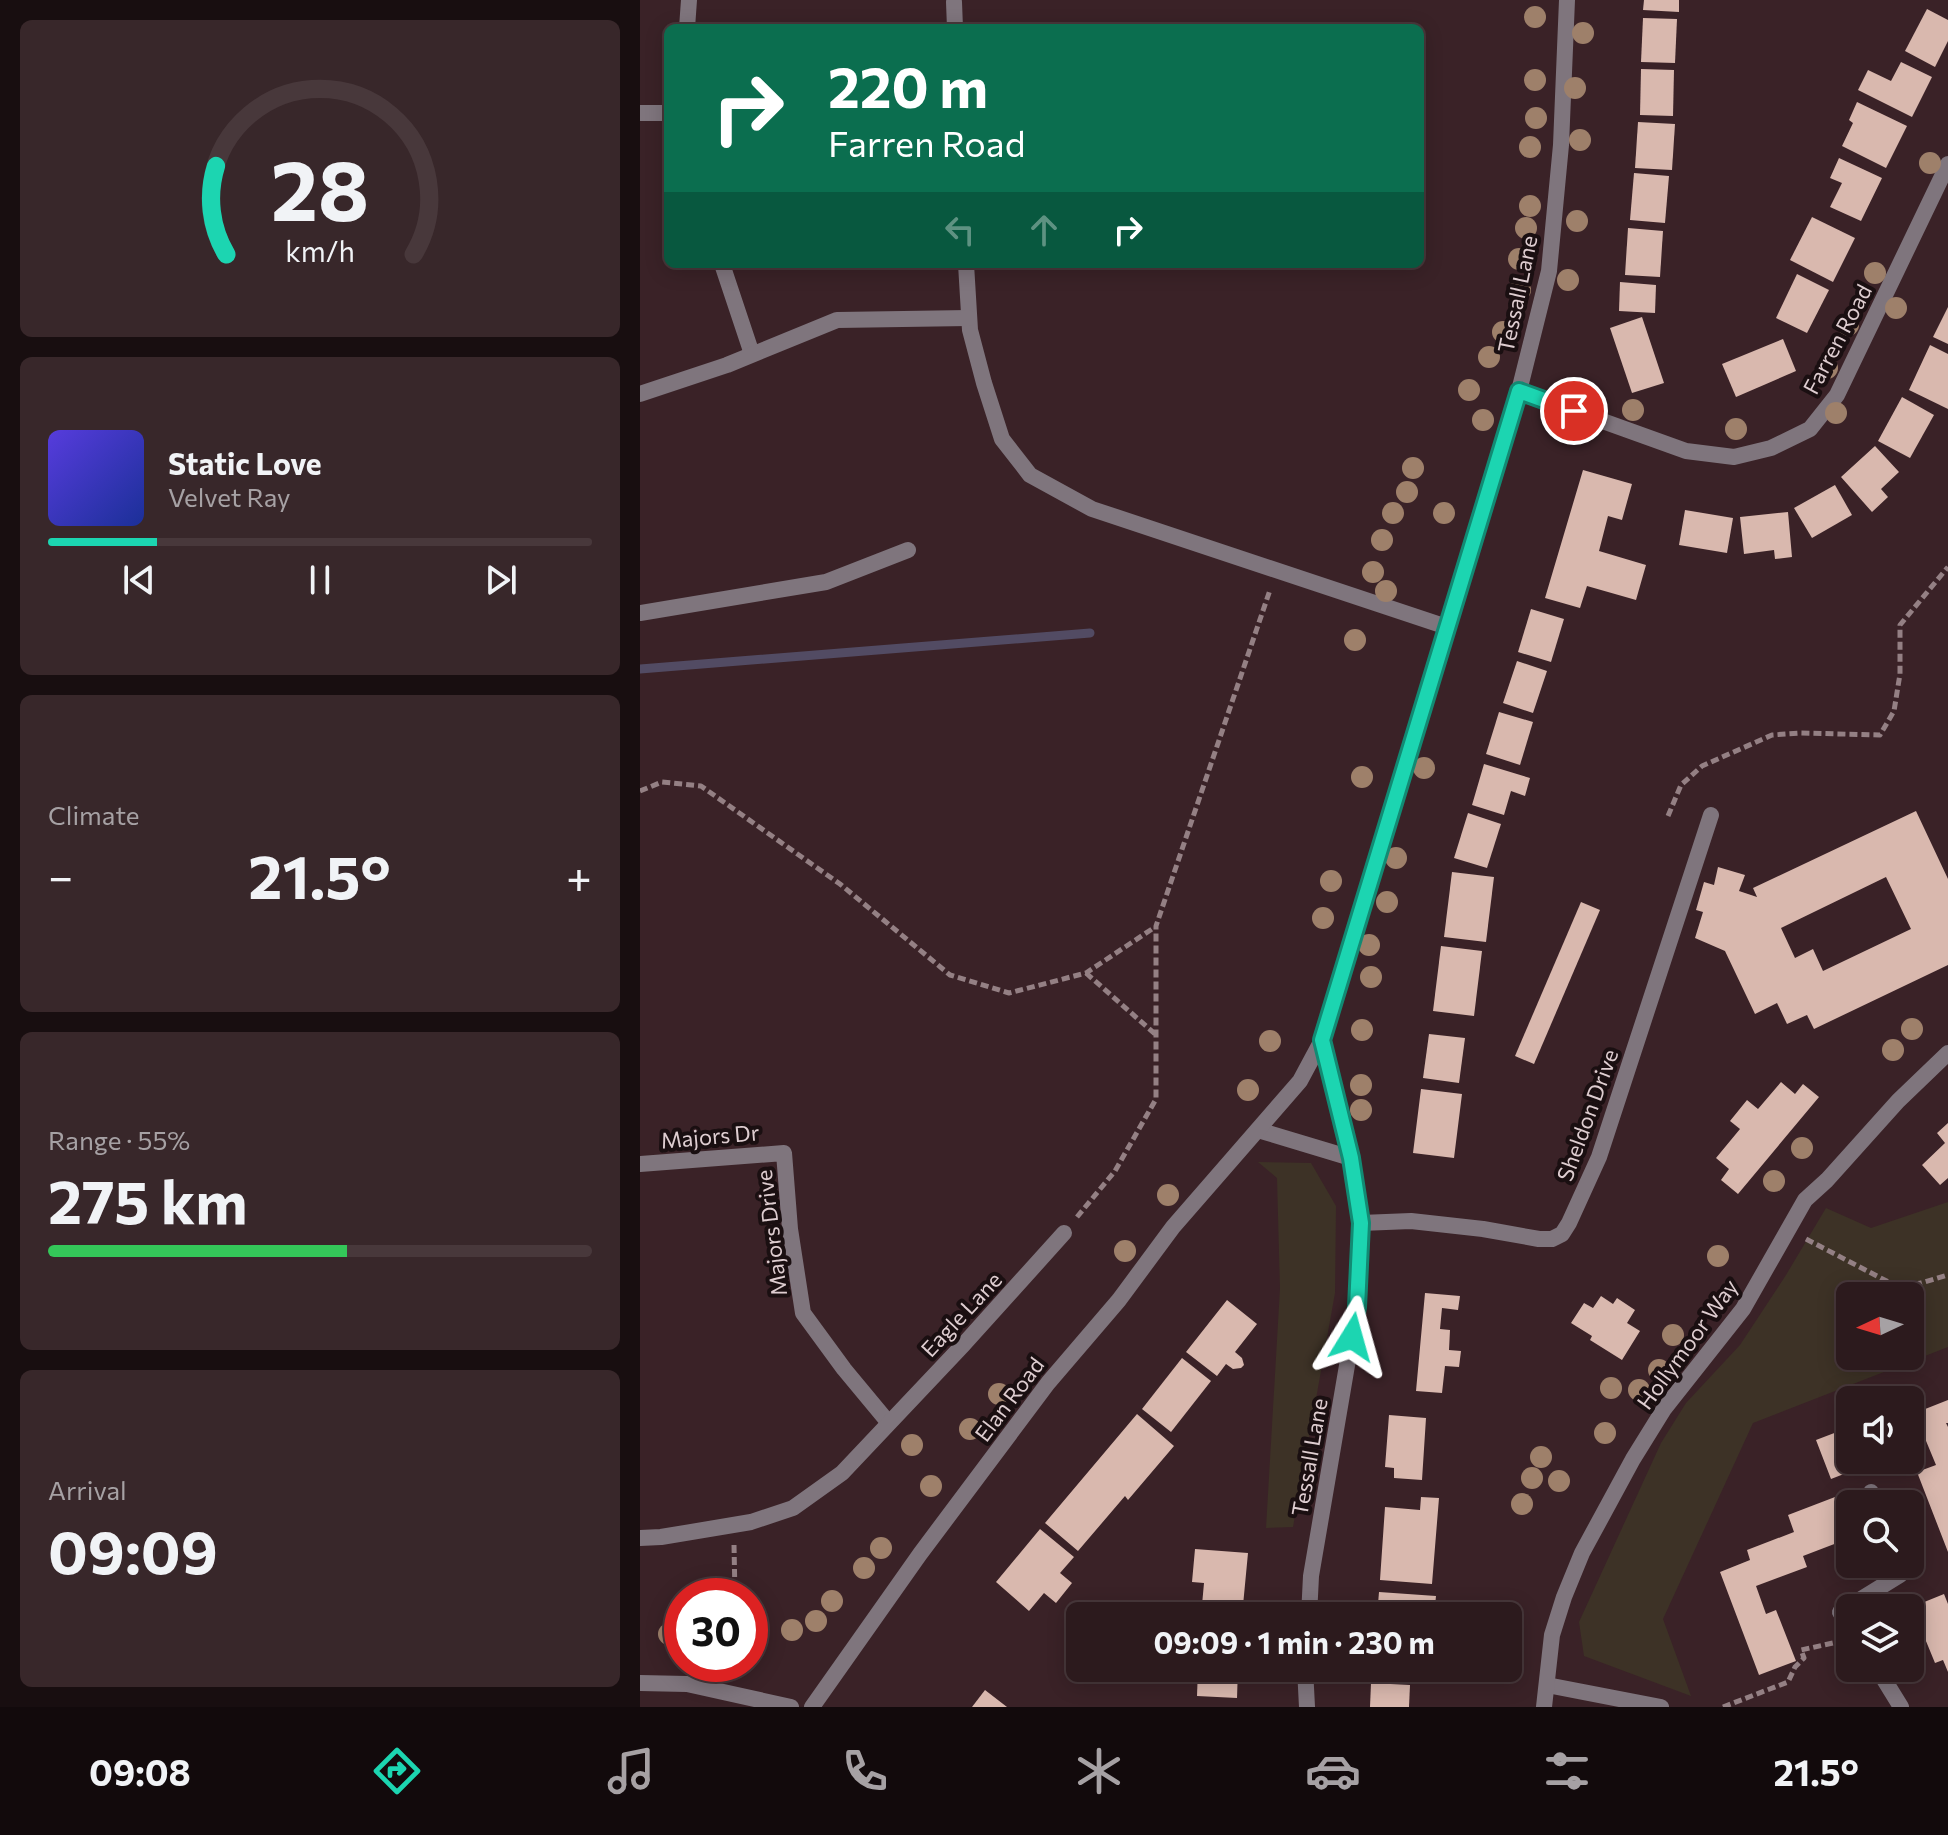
<!DOCTYPE html>
<meta charset="utf-8">
<style>
body{margin:0;font-family:Commissioner,sans-serif;background:#38272a;color:#f1f3f6;height:100vh;display:flex;flex-direction:column;font-size:30px;white-space:nowrap}
*{box-sizing:border-box;margin:0}
p{font-size:26px;color:#a6a1a4}
.icon{flex:none;width:44px;height:44px;fill:none;stroke:currentColor;stroke-width:2;stroke-linecap:round;stroke-linejoin:round}
.map{position:relative;flex:1;overflow:hidden}
.sheet{display:flex;flex-direction:column;gap:20px;padding:20px;background:#180e10;width:640px}
.sheet>*{flex:none}
.top-card{position:absolute;left:24px;top:24px;width:760px;height:244px;border-radius:12px;box-shadow:0 4px 20px #0003,0 0 0 2px #48383b;background:#0b6e4f;color:#fff;overflow:hidden}
.needle{width:52px;rotate:266deg}
.tools{position:absolute;left:1196px;top:1282px;display:grid;gap:16px}
.tools a{display:grid;place-items:center;width:88px;height:88px;border-radius:12px;background:#2c1a1d;box-shadow:0 4px 20px #0003,0 0 0 2px #48383b;font-size:40px}
.speed{position:absolute;left:24px;top:1578px;display:flex;gap:16px;font-size:40px;font-weight:700;text-align:center}
.speed>*{display:grid;place-content:center;width:104px;height:104px;border-radius:50%;background:#2c1a1d;box-shadow:0 4px 20px #0003,0 0 0 2px #48383b;line-height:1}
.speed .limit{border:12px solid #d22;background:#fff;color:#111}
.pin{position:absolute;display:grid;place-items:center;width:68px;height:68px;color:#fff;margin:-34px;border:4px solid #fff;border-radius:50%;box-shadow:0 2px 8px #0007}
.me{position:absolute;width:88px;margin:-44px;rotate:8deg;stroke-linejoin:round;filter:drop-shadow(0 0 6px #0008)}
.turn{display:flex;align-items:center;gap:28px;height:168px;padding:0 32px;font-size:36px}
.turn .icon{width:104px;height:104px;stroke-width:2.5}
.turn b{display:block;font-size:56px;line-height:68px}
.lanes{display:flex;align-items:center;height:76px;padding:0 32px;background:#0003;justify-content:center;gap:40px;direction:ltr}
.lanes .off{opacity:.35}
.big{font-size:60px;font-weight:700;line-height:1.1}
.sheet .tile{flex:1;display:flex;flex-direction:column;justify-content:center;gap:12px;min-width:0;padding:0 28px;border-radius:12px;background:#38272a}
.sheet .dial{align-items:center;gap:0}
.dial svg{height:208px;overflow:visible;fill:none;stroke:#48383b;stroke-width:7;stroke-linecap:round;text-anchor:middle}
.dial text{fill:#f1f3f6;stroke:none}
.song{display:flex;align-items:center;gap:24px}
.cover{width:96px;height:96px;border-radius:12px;background:linear-gradient(135deg,hsl(250 70% 55%),hsl(230 70% 35%))}
.played{height:8px;border-radius:4px;background:linear-gradient(90deg,#1cd5b1 20%,#48383b 20%)}
.keys{display:flex;justify-content:space-around;direction:ltr}
.heat{display:flex;justify-content:space-between;align-items:center;font-size:44px;direction:ltr}
.charge{height:12px;border-radius:6px;background:linear-gradient(90deg,#34c759 55%,#48383b 0)}
.trip{position:absolute;left:426px;top:1602px;width:456px;height:80px;border-radius:12px;background:#2c1a1d;box-shadow:0 4px 20px #0003,0 0 0 2px #48383b;font-weight:700;line-height:80px;text-align:center}
.tabs{display:flex;height:128px;justify-content:space-around;align-items:center;background:#120a0c;color:#a6a1a4}
.tabs .icon{width:56px;height:56px}
.tabs .selected{color:#1cd5b1}
.tabs b{font-size:36px;color:#f1f3f6}
main{display:flex;flex:1;min-height:0}
.map>svg:first-child{display:block}
.green{fill:#3d3226;fill-rule:evenodd}
.lines{fill:none;stroke-linecap:round;stroke-linejoin:round}
.stream{stroke:#524b63;stroke-width:9}
.building{fill:#d9b8ae;fill-rule:evenodd}
.path{stroke:#948084;stroke-width:5;stroke-dasharray:8 4;stroke-linecap:butt}
.service{stroke:#7f757d;stroke-width:16}
.minor{stroke:#7f757d;stroke-width:16}
.tertiary{stroke:#7f757d;stroke-width:16}
.tree{fill:#9e806a}
.route-casing{stroke:#128a73;stroke-width:20}
.route{stroke:#1cd5b1;stroke-width:14}
.labels{text-anchor:middle;dominant-baseline:central;stroke-width:8;stroke-linejoin:round;paint-order:stroke}
.street-label{font-size:22px;fill:#decdd0;stroke:#1a0f11}
</style>
<main>
<section class="sheet">
<div class="tile dial"><svg viewBox="0 0 100 80">
<path d="M14 69A42 42 0 1 1 86 69"/>
<path d="M14 69A42 42 0 0 1 10 35" stroke="#1cd5b1"/>
<text x="50" y="56" font-size="32" font-weight="700">28</text>
<text x="50" y="72" font-size="11">km/h</text>
</svg></div>
<div class="tile">
<div class="song"><i class="cover"></i><div><b>Static Love</b><p>Velvet Ray</p></div></div>
<div class="played"></div>
<div class="keys"><svg class="icon" aria-label="previous" viewBox="0 0 24 24"><path d="M18 5L8 12l10 7zM5 5v14"/></svg><svg class="icon" aria-label="pause" viewBox="0 0 24 24"><path d="M8 5v14M16 5v14"/></svg><svg class="icon" aria-label="next" viewBox="0 0 24 24"><path d="M6 5l10 7-10 7zM19 5v14"/></svg></div>
</div>
<div class="tile"><p>Climate</p>
<div class="heat"><a>−</a><b class="big">21.5°</b><a>+</a></div>
</div>
<div class="tile"><p>Range · 55%</p><b class="big">275 km</b><div class="charge"></div></div>
<div class="tile"><p>Arrival</p><b class="big">09:09</b></div>
</section>
<div class="map">
<svg width="1308" height="1707" viewBox="0 0 1308 1707">
<rect width="100%" height="100%" fill="#3a2227"/>
<g class="green">
<polygon points="618,1162 671,1163 696,1206 695,1293 653,1527 626,1528 640,1289 637,1178"/>
<path d="M1308,1202v145l-195,76 -90,196 28,77 -107,-40 -5,-34 82,-179 25,-40 54,-58 46,-70 40,-67 45,20zM1210,1296h60v60h-60z"/>
</g>
<g class="lines">
<polyline class="stream" points="0,669 450,633"/>
</g>
<g class="building">
<polygon points="1004,0 1039,0 1039,12 1003,10"/>
<polygon points="1287,9 1308,20 1308,41 1295,67 1265,51"/>
<polygon points="1003,18 1037,19 1035,63 1001,62"/>
<polygon points="1261,62 1292,77 1272,117 1218,90 1228,70 1251,81"/>
<polygon points="1001,69 1034,70 1033,116 1000,115"/>
<polygon points="1217,102 1267,126 1246,168 1202,146 1213,123 1209,120"/>
<polygon points="998,122 1035,124 1032,170 995,168"/>
<polygon points="1199,158 1242,178 1221,221 1190,207 1202,183 1190,178"/>
<polygon points="994,173 1029,176 1025,223 990,220"/>
<polygon points="1172,217 1215,238 1193,282 1150,260"/>
<polygon points="988,228 1023,231 1020,277 985,275"/>
<polygon points="1157,274 1189,290 1167,333 1136,318"/>
<polygon points="980,282 1016,285 1015,313 979,311"/>
<polygon points="1308,307 1308,344 1293,337"/>
<polygon points="1002,317 1024,383 992,393 970,328"/>
<polygon points="1143,339 1156,371 1096,397 1082,364"/>
<polygon points="1290,345 1308,354 1308,409 1269,390"/>
<polygon points="1262,397 1294,415 1270,458 1238,441"/>
<polygon points="1235,446 1259,472 1241,489 1248,497 1232,512 1201,477"/>
<polygon points="943,470 992,484 982,520 968,516 959,551 1006,565 996,600 947,586 940,608 905,598"/>
<polygon points="1195,485 1212,515 1172,538 1154,508"/>
<polygon points="1045,510 1093,518 1087,553 1039,545"/>
<polygon points="1148,512 1152,557 1135,559 1134,550 1104,554 1100,517"/>
<polygon points="891,609 924,619 911,662 878,652"/>
<polygon points="877,661 907,671 893,713 863,703"/>
<polygon points="859,712 893,722 880,765 846,754"/>
<polygon points="844,764 890,778 885,796 871,791 864,815 832,805"/>
<path d="M1276,811l32,68v86l-134,64 -7,-14 -20,9 -10,-21 -22,11 -30,-63 -30,-13 8,-26 -7,-2 8,-28 10,3 4,-18 27,8 -6,16 18,6 -4,-9zM1246,877l25,52 -88,42 -10,-22 -18,9 -14,-30z"/>
<polygon points="828,813 861,824 847,868 814,858"/>
<polygon points="812,872 854,877 846,942 804,937"/>
<polygon points="941,902 960,910 894,1064 875,1056"/>
<polygon points="801,946 842,951 834,1016 793,1011"/>
<polygon points="789,1034 825,1038 819,1083 783,1078"/>
<polygon points="1141,1082 1155,1094 1163,1084 1179,1097 1098,1194 1081,1180 1089,1169 1076,1158 1100,1129 1090,1121 1107,1100 1118,1109"/>
<polygon points="781,1089 822,1094 814,1158 773,1153"/>
<polygon points="1308,1123 1308,1178 1300,1185 1282,1165 1305,1143 1297,1133"/>
<polygon points="785,1293 820,1296 818,1310 802,1308 800,1329 810,1330 809,1350 821,1351 819,1367 805,1366 802,1393 776,1391"/>
<polygon points="961,1296 973,1304 977,1298 995,1310 987,1323 1000,1331 982,1360 950,1340 952,1336 931,1323 944,1303 953,1308"/>
<polygon points="587,1300 617,1324 595,1352 602,1358 604,1365 601,1368 593,1369 586,1364 577,1376 546,1352"/>
<polygon points="542,1358 571,1381 531,1432 502,1409"/>
<polygon points="1308,1400 1308,1423 1306,1423 1308,1427 1308,1552 1277,1472 1296,1465 1284,1436 1276,1440 1279,1445 1270,1448 1270,1415"/>
<polygon points="497,1414 534,1446 488,1500 485,1496 438,1551 405,1523"/>
<polygon points="749,1415 786,1418 782,1480 754,1478 754,1468 745,1467"/>
<polygon points="1210,1427 1210,1460 1240,1460 1191,1479 1176,1440"/>
<polygon points="781,1497 799,1498 792,1584 740,1580 745,1507 780,1510"/>
<polygon points="1195,1497 1210,1538 1163,1556 1167,1567 1116,1586 1126,1614 1136,1610 1156,1661 1119,1675 1080,1572 1110,1560 1107,1550 1154,1532 1148,1515"/>
<polygon points="400,1529 434,1557 420,1573 432,1583 416,1603 404,1593 389,1611 356,1582"/>
<polygon points="555,1549 608,1553 602,1616 561,1616 564,1583 552,1582"/>
<polygon points="739,1592 796,1596 794,1616 737,1616"/>
<polygon points="1304,1594 1308,1604 1308,1672 1303,1660 1295,1663 1272,1607"/>
<polygon points="558,1668 598,1668 597,1698 557,1696"/>
<polygon points="731,1683 770,1685 769,1707 730,1707"/>
<polygon points="345,1690 367,1707 332,1707"/>
</g>
<g class="lines">
<g class="path">
<polyline points="0,791 22,782 61,786 200,884 310,975 369,993 446,973 515,927"/>
<polyline points="1028,816 1041,785 1062,766 1132,735 1161,733 1240,735 1254,711 1260,674 1260,625 1308,567"/>
<polyline points="446,973 515,1034"/>
<polyline points="437,1217 475,1171 516,1099 516,926 630,590"/>
<polyline points="1166,1239 1258,1287 1281,1283 1308,1275"/>
<polyline points="94,1545 95,1596"/>
<polyline points="1083,1707 1148,1682 1155,1667 1164,1658 1161,1650 1193,1643"/>
</g>
<g class="service">
<polyline points="1231,1492 1235,1504"/>
<polyline points="1210,1627 1200,1612 1260,1575 1256,1564"/>
</g>
<g class="minor">
<polyline points="314,2 315,28"/>
<polyline points="47,28 49,0"/>
<polyline points="0,113 28,113"/>
<polyline points="82,264 112,354"/>
<polyline points="326,264 330,330 344,383 362,439 390,475 452,509 807,627"/>
<polyline points="879,391 1046,451 1094,457 1131,448 1170,429 1197,395 1308,164"/>
<polyline points="0,394 87,365 197,320 329,318"/>
<polyline points="0,613 186,582 268,550"/>
<polyline points="618,1130 711,1158"/>
<polyline points="0,1164 144,1153 150,1229 163,1313 204,1369 248,1422"/>
<polyline points="721,1223 771,1221 843,1229 899,1239 912,1239 922,1234 929,1223 959,1157 1071,815"/>
<polyline points="0,1538 21,1537 111,1522 153,1508 202,1473 324,1344 424,1233"/>
<polyline points="669,1616 671,1576 717,1307 721,1223 711,1158 682,1040 879,391 909,271 921,145 927,0"/>
<polyline points="665,1668 667,1707"/>
<polyline points="1237,1668 1261,1707"/>
<polyline points="907,1685 1021,1707"/>
<polyline points="172,1707 280,1554 408,1383 479,1300 533,1227 660,1081 682,1040"/>
<polyline points="904,1707 912,1635 924,1597 942,1553 993,1459 1024,1409 1103,1309 1165,1200 1187,1180 1258,1101 1308,1053"/>
</g>
<polyline class="tertiary" points="0,1683 47,1684 151,1707"/>
</g>
<g class="tree">
<circle cx="895" cy="17" r="11"/>
<circle cx="943" cy="33" r="11"/>
<circle cx="895" cy="80" r="11"/>
<circle cx="935" cy="88" r="11"/>
<circle cx="896" cy="118" r="11"/>
<circle cx="940" cy="140" r="11"/>
<circle cx="890" cy="147" r="11"/>
<circle cx="1290" cy="163" r="11"/>
<circle cx="890" cy="206" r="11"/>
<circle cx="937" cy="221" r="11"/>
<circle cx="886" cy="228" r="11"/>
<circle cx="879" cy="259" r="11"/>
<circle cx="1235" cy="273" r="11"/>
<circle cx="928" cy="280" r="11"/>
<circle cx="880" cy="290" r="11"/>
<circle cx="1256" cy="308" r="11"/>
<circle cx="1208" cy="325" r="11"/>
<circle cx="863" cy="332" r="11"/>
<circle cx="849" cy="357" r="11"/>
<circle cx="1187" cy="368" r="11"/>
<circle cx="829" cy="390" r="11"/>
<circle cx="993" cy="410" r="11"/>
<circle cx="1196" cy="413" r="11"/>
<circle cx="843" cy="420" r="11"/>
<circle cx="1096" cy="429" r="11"/>
<circle cx="773" cy="468" r="11"/>
<circle cx="767" cy="492" r="11"/>
<circle cx="753" cy="513" r="11"/>
<circle cx="804" cy="513" r="11"/>
<circle cx="742" cy="540" r="11"/>
<circle cx="733" cy="572" r="11"/>
<circle cx="746" cy="591" r="11"/>
<circle cx="715" cy="640" r="11"/>
<circle cx="784" cy="768" r="11"/>
<circle cx="722" cy="777" r="11"/>
<circle cx="756" cy="858" r="11"/>
<circle cx="691" cy="881" r="11"/>
<circle cx="747" cy="902" r="11"/>
<circle cx="683" cy="918" r="11"/>
<circle cx="729" cy="945" r="11"/>
<circle cx="731" cy="977" r="11"/>
<circle cx="1272" cy="1029" r="11"/>
<circle cx="722" cy="1030" r="11"/>
<circle cx="630" cy="1041" r="11"/>
<circle cx="1253" cy="1050" r="11"/>
<circle cx="721" cy="1085" r="11"/>
<circle cx="608" cy="1090" r="11"/>
<circle cx="721" cy="1110" r="11"/>
<circle cx="1162" cy="1148" r="11"/>
<circle cx="1134" cy="1181" r="11"/>
<circle cx="528" cy="1195" r="11"/>
<circle cx="485" cy="1251" r="11"/>
<circle cx="1078" cy="1256" r="11"/>
<circle cx="1033" cy="1335" r="11"/>
<circle cx="1019" cy="1370" r="11"/>
<circle cx="971" cy="1388" r="11"/>
<circle cx="999" cy="1390" r="11"/>
<circle cx="359" cy="1394" r="11"/>
<circle cx="330" cy="1429" r="11"/>
<circle cx="965" cy="1433" r="11"/>
<circle cx="272" cy="1445" r="11"/>
<circle cx="901" cy="1457" r="11"/>
<circle cx="892" cy="1478" r="11"/>
<circle cx="919" cy="1481" r="11"/>
<circle cx="291" cy="1486" r="11"/>
<circle cx="882" cy="1504" r="11"/>
<circle cx="241" cy="1548" r="11"/>
<circle cx="224" cy="1568" r="11"/>
<circle cx="192" cy="1601" r="11"/>
<circle cx="176" cy="1621" r="11"/>
<circle cx="152" cy="1630" r="11"/>
<circle cx="29" cy="1634" r="11"/>
</g>
<g class="lines">
<defs>
<polyline id="route" points="712,1337 717,1307 721,1223 711,1158 682,1040 879,391 934,411"/>
</defs>
<use href="#route" class="route-casing"/>
<use href="#route" class="route"/>
</g>
<g class="labels">
<g class="street-label">
<text transform="translate(877 294) rotate(-78)">Tessall Lane</text>
<text transform="translate(1197 339) rotate(-62)">Farren Road</text>
<text transform="translate(947 1115) rotate(-70)">Sheldon Drive</text>
<text transform="translate(70 1136) rotate(-5)">Majors Dr</text>
<text transform="translate(131 1233) rotate(-97)">Majors Drive</text>
<text transform="translate(321 1314) rotate(-47)">Eagle Lane</text>
<text transform="translate(1047 1344) rotate(-54)">Hollymoor Way</text>
<text transform="translate(369 1399) rotate(-53)">Elan Road</text>
<text transform="translate(669 1457) rotate(-80)">Tessall Lane</text>
</g>
</g>
</svg>
<div class="tools">
<a><svg class="needle" viewBox="-14 -14 28 28"><path d="M0-13l5 13h-10z" fill="#e53935"/><path d="M0 13l5-13h-10z" fill="#a6a1a4"/></svg></a>
<a><svg class="icon" aria-label="sound" viewBox="0 0 24 24"><path d="M4 9h4l5-4v14l-5-4H4zM17 9q2 3 0 6"/></svg></a>
<a><svg class="icon" aria-label="search" viewBox="0 0 24 24"><circle cx="10" cy="10" r="6"/><path d="M15 15l6 6"/></svg></a>
<a><svg class="icon" aria-label="layers" viewBox="0 0 24 24"><path d="M12 4l9 5-9 5-9-5zM3 14l9 5 9-5"/></svg></a>
</div>
<div class="speed"><div class="limit">30</div></div>
<div class="pin" style="left:934px;top:411px;background:#d93025"><svg class="icon" aria-label="arrive" viewBox="0 0 24 24"><path d="M6 21V4h12l-3 4 3 4H6"/></svg></div>
<svg class="me" style="left:712px;top:1337px" viewBox="-20 -20 40 40"><path d="M0-17L14 15 0 8-14 15z" fill="#1cd5b1" stroke="#fff" stroke-width="4"/></svg>
<div class="trip">09:09 · 1 min · 230 m</div>
<div class="top-card">
<div class="turn"><svg class="icon" aria-label="right" viewBox="0 0 24 24"><path d="M7 20v-9h11M14 6l5 5-5 5"/></svg><div><b>220 m</b>Farren Road</div></div>
<div class="lanes"><svg class="icon off" aria-label="left" viewBox="0 0 24 24"><path d="M17 20v-9H6M10 6l-5 5 5 5"/></svg><svg class="icon off" aria-label="ahead" viewBox="0 0 24 24"><path d="M12 20V5M6 11l6-6 6 6"/></svg><svg class="icon" aria-label="right" viewBox="0 0 24 24"><path d="M7 20v-9h11M14 6l5 5-5 5"/></svg></div>
</div>
</div>
</main>
<nav class="tabs">
<b>09:08</b>
<svg class="icon selected" aria-label="directions" viewBox="0 0 24 24"><path d="M12 3l9 9-9 9-9-9zM9 14v-3h6M13 9l2 2-2 2"/></svg>
<svg class="icon" aria-label="music" viewBox="0 0 24 24"><path d="M9 18V5l10-2v13"/><circle cx="6" cy="18" r="3"/><circle cx="16" cy="16" r="3"/></svg>
<svg class="icon" aria-label="phone" viewBox="0 0 24 24"><path d="M5 4h4l2 5-3 2q2 4 5 5l2-3 5 2v4C11 20 4 13 5 4z"/></svg>
<svg class="icon" aria-label="climate" viewBox="0 0 24 24"><path d="M12 3v18M4 7l16 10M4 17L20 7"/></svg>
<svg class="icon" aria-label="car" viewBox="0 0 24 24"><path d="M5 17H2v-5l4-1 3-4h7l3 4 3 1v5h-3M9 17h6M6 11h13"/><circle cx="7" cy="17" r="2"/><circle cx="17" cy="17" r="2"/></svg>
<svg class="icon" aria-label="filters" viewBox="0 0 24 24"><path d="M4 7h16M4 17h16"/><circle cx="9" cy="7" r="2"/><circle cx="15" cy="17" r="2"/></svg>
<b>21.5°</b>
</nav>
